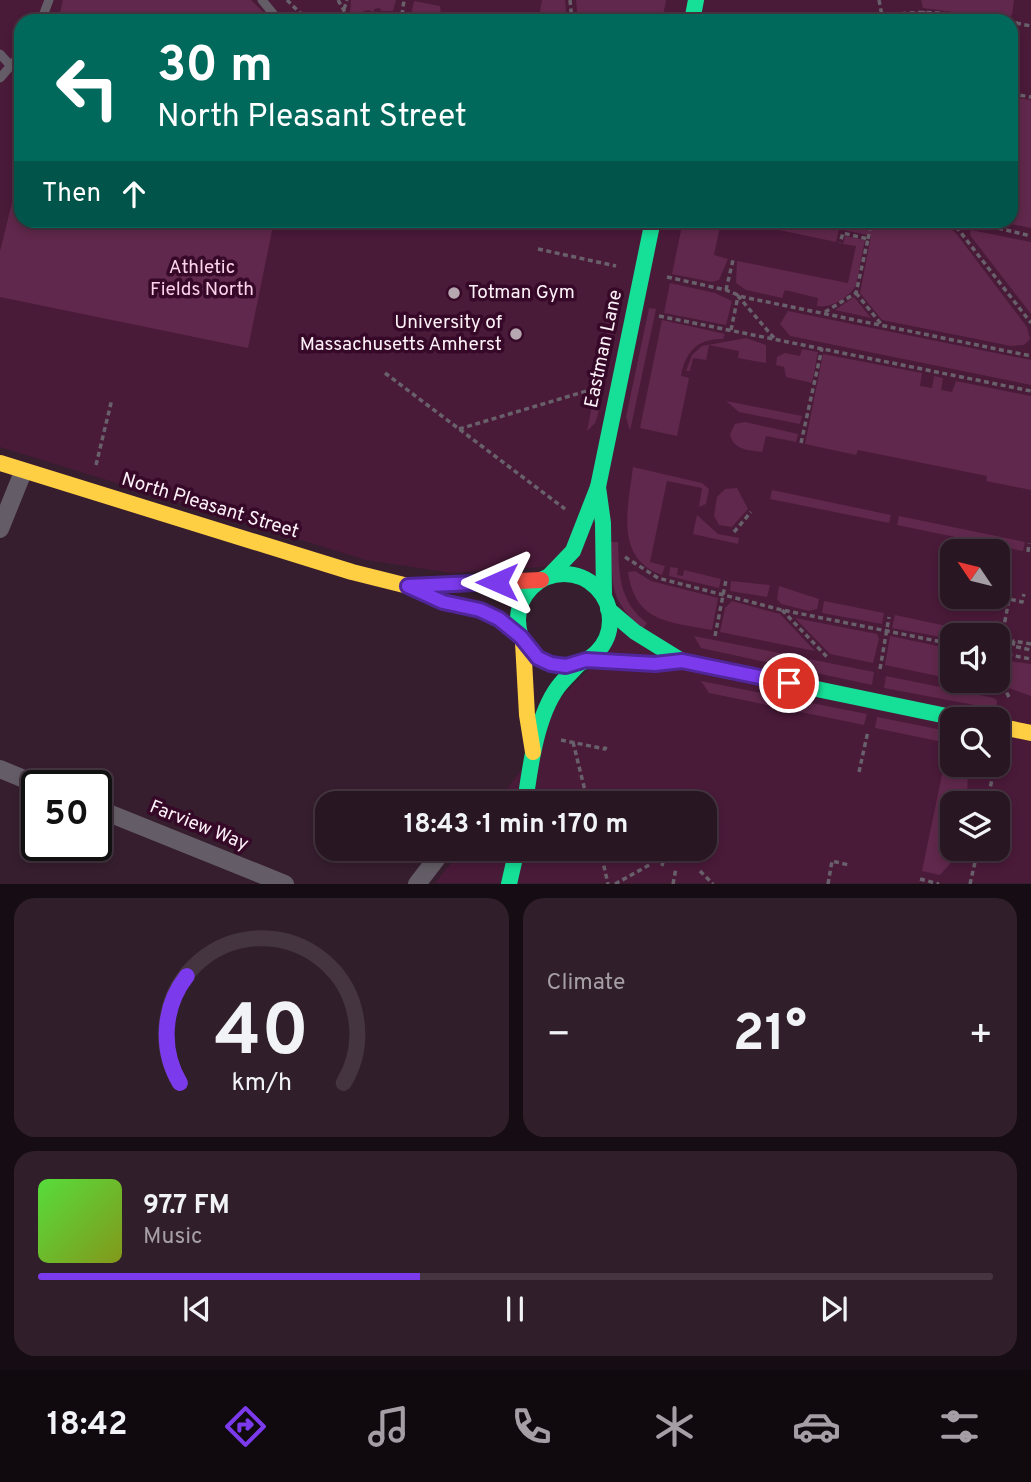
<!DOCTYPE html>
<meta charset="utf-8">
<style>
body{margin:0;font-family:Overpass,sans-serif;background:#301f2a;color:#f1f3f6;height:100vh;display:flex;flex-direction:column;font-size:26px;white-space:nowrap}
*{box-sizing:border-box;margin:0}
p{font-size:23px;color:#a59fa5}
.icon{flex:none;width:38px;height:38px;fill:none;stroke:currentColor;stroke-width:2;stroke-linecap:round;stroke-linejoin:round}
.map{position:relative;height:884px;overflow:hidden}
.drawer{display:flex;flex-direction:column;gap:14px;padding:14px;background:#160c13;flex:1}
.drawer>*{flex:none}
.top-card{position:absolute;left:14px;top:14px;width:1004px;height:214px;border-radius:21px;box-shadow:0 4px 10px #0003,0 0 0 2px #443540;background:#00695c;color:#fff;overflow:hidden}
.needle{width:46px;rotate:305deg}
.controls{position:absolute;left:940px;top:539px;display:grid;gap:14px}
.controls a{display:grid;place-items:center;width:70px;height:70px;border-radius:14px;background:#281622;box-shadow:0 4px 10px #0003,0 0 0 2px #443540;font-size:35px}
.speed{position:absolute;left:21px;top:770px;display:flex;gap:14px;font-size:35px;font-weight:700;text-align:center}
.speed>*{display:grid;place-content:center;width:91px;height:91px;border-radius:50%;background:#281622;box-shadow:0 4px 10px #0003,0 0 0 2px #443540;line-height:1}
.speed .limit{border:4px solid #111;border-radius:10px;background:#fff;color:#111}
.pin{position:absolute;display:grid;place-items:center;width:60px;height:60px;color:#fff;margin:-30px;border:4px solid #fff;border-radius:50%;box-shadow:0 2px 7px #0007}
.me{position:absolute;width:77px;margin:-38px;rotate:270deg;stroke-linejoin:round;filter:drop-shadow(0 0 5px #0008)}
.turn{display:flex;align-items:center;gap:24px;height:147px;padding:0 28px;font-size:32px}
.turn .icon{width:91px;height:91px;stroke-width:2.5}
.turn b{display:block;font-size:49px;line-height:60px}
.then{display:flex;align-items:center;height:66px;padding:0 28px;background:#0003;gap:14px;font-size:26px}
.big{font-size:52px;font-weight:700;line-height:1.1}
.drawer .tile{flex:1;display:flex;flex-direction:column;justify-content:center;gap:10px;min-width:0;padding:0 24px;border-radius:21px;background:#301f2a}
.drawer .dial{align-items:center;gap:0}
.dial svg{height:182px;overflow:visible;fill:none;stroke:#443540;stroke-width:7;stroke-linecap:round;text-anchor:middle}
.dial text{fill:#f1f3f6;stroke:none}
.song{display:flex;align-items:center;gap:21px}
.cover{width:84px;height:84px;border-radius:10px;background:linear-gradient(135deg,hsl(110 70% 55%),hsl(70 70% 35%))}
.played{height:7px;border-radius:4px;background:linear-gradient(90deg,#7c3aed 40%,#443540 40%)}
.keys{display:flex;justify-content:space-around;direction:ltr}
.heat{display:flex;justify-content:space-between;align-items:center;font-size:38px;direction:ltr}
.drawer .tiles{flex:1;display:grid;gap:14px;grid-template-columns:1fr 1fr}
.tile:last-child{grid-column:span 2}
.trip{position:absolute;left:315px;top:791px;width:402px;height:70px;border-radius:21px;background:#281622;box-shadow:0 4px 10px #0003,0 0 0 2px #443540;font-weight:700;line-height:70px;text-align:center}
.dock{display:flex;height:112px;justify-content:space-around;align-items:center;background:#10090e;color:#a59fa5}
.dock .icon{width:49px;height:49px}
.dock .on{color:#7c3aed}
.dock b{font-size:32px;color:#f1f3f6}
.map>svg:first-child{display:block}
.built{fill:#4a1a39;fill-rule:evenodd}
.green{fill:#60284c}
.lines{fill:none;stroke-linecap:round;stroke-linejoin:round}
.path{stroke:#68606a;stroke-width:3.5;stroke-dasharray:5 3.5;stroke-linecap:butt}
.lane{stroke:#645d67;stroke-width:9}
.street{stroke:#645d67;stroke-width:18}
.fast{stroke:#16e098;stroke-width:16}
.slow{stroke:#ffcf43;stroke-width:16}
.jam{stroke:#f24e42;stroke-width:16}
.route-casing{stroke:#51269a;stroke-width:18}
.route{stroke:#7c3aed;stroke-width:12}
.poi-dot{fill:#b7a7b1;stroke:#360928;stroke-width:2.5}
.labels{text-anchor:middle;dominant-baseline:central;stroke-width:7;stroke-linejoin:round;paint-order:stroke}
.park-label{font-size:19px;fill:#fbd3ea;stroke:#360928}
.poi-label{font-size:19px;fill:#fdf1f8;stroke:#360928;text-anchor:start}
.street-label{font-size:19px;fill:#fdf1f8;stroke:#360928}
</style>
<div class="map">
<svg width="1031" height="884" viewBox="0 0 1031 884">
<rect width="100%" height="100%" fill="#361e2e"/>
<path class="built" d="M0,0h1031v883h-596l27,-34h243v-46h-209l29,-38 35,-67 48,-48 7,-17 4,-26 -4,-10 -24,-25 -18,-7 -122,8 -85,-13 -366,-113zM21,21h991v199h-991zM952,551h46v46h-46zM952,635h46v46h-46zM952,719h46v46h-46zM952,803h46v46h-46z"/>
<g class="green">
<polygon points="63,0 251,0 272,21 58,21"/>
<polygon points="351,0 396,0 393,11 381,11 380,8 374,9 374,12 368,10 350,16"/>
<polygon points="542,0 565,0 567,21 527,21 529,15 539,17"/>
<polygon points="576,0 666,0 662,21 578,21"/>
<polygon points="921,0 1014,0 1012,15 1006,19 923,8"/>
<polygon points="414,1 440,6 441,14 437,13 436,21 425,21 411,15"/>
<polygon points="1012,97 1031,100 1031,228 996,221 1012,220"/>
<polygon points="21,167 21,220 274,221 248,348 0,297 0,251"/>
<polygon points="683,221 721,221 714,255 728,259 719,280 712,282 672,274"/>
<polygon points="766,221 927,220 944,225 955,232 1027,327 1030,339 1024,345 1011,346 882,320 860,293 871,236 839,229 836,242 765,227"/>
<polygon points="971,230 1031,242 1031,314 970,235"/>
<path d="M845,236l20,4 -9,45c-6,12 -26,24 -39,21l1,-8 -33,-8 -3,8 -36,-8 -10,-7 1,-22 111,22 8,-37 -13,-2z"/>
<polygon points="670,283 715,293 732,301 726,325 664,313"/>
<polygon points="854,297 871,318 835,310"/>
<polygon points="613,301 620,302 598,414 595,423 587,431"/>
<polygon points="649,308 656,309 630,431 626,417"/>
<polygon points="788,311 1031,360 1031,385 790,336 780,324"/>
<path d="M662,320l63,14 -2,5c-25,-1 -38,13 -42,37l8,2 -12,58 -37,-8z"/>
<polygon points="746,338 766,345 766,363 738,358 739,351 709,345 706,360 693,358 690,371 686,371 692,355 702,346"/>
<polygon points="802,349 818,352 812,383 786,377 784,367 776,365 777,357 785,353 800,356"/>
<polygon points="823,354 922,373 920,386 932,388 934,376 943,378 941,390 952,392 956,381 1031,396 1031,490 986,481 987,476 858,450 856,455 805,444"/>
<polygon points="726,401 802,416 800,424 739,412"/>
<path d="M745,422l53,12 -2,8 -30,-6 -4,16c-14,-2 -29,-2 -32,-18l5,-10z"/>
<path d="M633,467l69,16 7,6 -3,15 -7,3 3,-19 -35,-7 -17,81 15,4 -3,9c-48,-17 -34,-67 -29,-108z"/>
<polygon points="737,488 748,509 732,527 719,525 714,516 717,497 725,489"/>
<polygon points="772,490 891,515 889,523 770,499"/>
<polygon points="697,515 718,534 739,538 738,544 693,534"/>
<polygon points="899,516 1025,542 1023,551 897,525"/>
<path d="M610,542h8c1,32 1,60 29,81l-5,7c-34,-35 -28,-41 -32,-88z"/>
<polygon points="670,567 678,568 677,575 683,576 684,570 721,579 719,588 669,576"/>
<path d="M635,571l16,10 67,17 -6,32c-42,-8 -77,-7 -84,-58z"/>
<polygon points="731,581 770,585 767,597 730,591"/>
<polygon points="779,586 819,599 817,609 809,611 781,604 777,599"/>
<polygon points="732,601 780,614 815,651 720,632 725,608"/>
<polygon points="824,601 884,613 882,624 822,613"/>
<polygon points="895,615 956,628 952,639 892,628"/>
<polygon points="795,618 877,634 879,639 873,663 830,654"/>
<polygon points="694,636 874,672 872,685 701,648"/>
<polygon points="890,636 952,649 952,679 885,665"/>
<polygon points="1009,661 1031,664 1031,696 1009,688 1005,670"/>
<polygon points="886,676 994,698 997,701 996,709 884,688"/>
<polygon points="701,681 867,714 864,725 709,693"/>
<polygon points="877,717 952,732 952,744 875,728"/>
<polygon points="941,751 952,753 952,765 968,765 967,803 952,803 952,849 963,849 940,875 922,871 944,765 939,763"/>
</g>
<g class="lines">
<g class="path">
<polyline points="287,0 308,21"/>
<polyline points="338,0 350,21"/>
<polyline points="570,0 572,21"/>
<polyline points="879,0 883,21"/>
<polyline points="344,9 347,0"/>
<polyline points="402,15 404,0"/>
<path d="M361,21c19,-9 37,-8 57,0"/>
<path d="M868,21c45,-15 85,-7 130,0"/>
<polyline points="922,21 924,11"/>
<polyline points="1012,23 1016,23 1014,35"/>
<polyline points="1016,23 1031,26"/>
<polyline points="1012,94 1031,97"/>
<polyline points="951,220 1031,323"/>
<polyline points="965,220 1031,236"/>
<polyline points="868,239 872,220"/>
<polyline points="538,249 616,266"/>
<polyline points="667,277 726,290 743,297 1031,356"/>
<polyline points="726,290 733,260"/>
<polyline points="856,293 881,324"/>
<polyline points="825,312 856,293 868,239 843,233 840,243"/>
<polyline points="659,316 1031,391"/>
<polyline points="731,330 738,296 774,338"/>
<polyline points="385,373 565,509"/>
<polyline points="459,429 590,390"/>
<polyline points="801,443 822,348"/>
<polyline points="96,465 112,399"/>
<polyline points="734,532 751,512"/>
<polyline points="1028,552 1029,543"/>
<polyline points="625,557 658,578 782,610 952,644"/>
<polyline points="782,610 829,659"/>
<polyline points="715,636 726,580"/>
<polyline points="1031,644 1014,641 1013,646 1031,650"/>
<polyline points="999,653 1031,659"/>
<polyline points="880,669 889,617"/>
<path d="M1009,697c-17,-29 -5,-67 0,-98l13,3 2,-8"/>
<polyline points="561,740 605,749 607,744"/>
<polyline points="573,742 588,803"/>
<polyline points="859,772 868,731"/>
<polyline points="987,803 995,765"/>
<polyline points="600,849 608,884"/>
<polyline points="662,866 666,849"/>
<polyline points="700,871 713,884"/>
<polyline points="920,879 939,884"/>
<polyline points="615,884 651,864"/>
<polyline points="673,884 676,868"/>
<polyline points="828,884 832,861 849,865"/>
<polyline points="970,884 978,849"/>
</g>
<g class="lane">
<polyline points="262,0 279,21"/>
<polyline points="41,21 49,0"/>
<polyline points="0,54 11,66"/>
<polyline points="0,78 21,54"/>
</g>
<g class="street">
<polyline points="0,529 23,472"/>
<polyline points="0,769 41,786"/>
<polyline points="96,808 285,884"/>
<polyline points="417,884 444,849"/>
</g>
<g class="fast">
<polyline points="692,21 696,0"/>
<polyline points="598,487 603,523 604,596"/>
<circle cx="564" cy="620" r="46"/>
<polyline points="549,576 573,551 598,487 653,220"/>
<polyline points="608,609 635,632 682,661"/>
<polyline points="586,660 655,664 682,661 961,719"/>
<path d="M525,803c5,-35 11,-86 33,-116 6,-8 15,-16 22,-24"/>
<polyline points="509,884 517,849"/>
</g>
<g class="slow">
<polyline points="0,463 352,572 408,586 443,602 480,610 499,619 521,637"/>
<polyline points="523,642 527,715 533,752"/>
<polyline points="998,726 1031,733"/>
</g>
<polyline class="jam" points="409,586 541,580"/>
</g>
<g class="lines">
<defs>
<polyline id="route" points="497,582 408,586 443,602 480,610 499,619 521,637 538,658 551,664 566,666 586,660 655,664 682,661 789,683"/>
</defs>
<use href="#route" class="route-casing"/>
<use href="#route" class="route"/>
</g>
<g class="poi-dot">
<circle cx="454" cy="293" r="7"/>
<circle cx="516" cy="334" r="7"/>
</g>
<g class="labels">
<g class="park-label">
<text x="202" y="268">Athletic<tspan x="202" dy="22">Fields North</tspan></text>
</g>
<g class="poi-label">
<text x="468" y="293">Totman Gym</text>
<text x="502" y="323" text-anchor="end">University of<tspan x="502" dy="22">Massachusetts Amherst</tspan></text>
</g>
<g class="street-label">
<text transform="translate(604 349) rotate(-78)">Eastman Lane</text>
<text transform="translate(210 506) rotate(17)">North Pleasant Street</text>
<text transform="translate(199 826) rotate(22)">Farview Way</text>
</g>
</g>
</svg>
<div class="controls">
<a><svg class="needle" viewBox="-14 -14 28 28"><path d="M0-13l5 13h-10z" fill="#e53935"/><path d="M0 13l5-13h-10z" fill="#a59fa5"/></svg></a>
<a><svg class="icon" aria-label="sound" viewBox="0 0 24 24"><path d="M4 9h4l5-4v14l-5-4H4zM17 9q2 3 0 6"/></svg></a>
<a><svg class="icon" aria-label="search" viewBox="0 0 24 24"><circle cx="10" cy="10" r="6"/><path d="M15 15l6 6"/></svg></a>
<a><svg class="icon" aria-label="layers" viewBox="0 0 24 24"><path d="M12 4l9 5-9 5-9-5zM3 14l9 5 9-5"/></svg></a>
</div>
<div class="speed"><div class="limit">50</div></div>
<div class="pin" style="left:789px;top:683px;background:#d93025"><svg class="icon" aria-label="arrive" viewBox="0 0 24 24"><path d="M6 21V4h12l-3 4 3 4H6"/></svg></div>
<svg class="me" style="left:497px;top:582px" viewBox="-20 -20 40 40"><path d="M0-17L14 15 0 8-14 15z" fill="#7c3aed" stroke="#fff" stroke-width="4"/></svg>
<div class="trip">18:43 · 1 min · 170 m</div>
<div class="top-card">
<div class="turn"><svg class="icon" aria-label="left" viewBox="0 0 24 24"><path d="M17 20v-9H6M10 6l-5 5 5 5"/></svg><div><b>30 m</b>North Pleasant Street</div></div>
<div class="then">Then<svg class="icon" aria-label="ahead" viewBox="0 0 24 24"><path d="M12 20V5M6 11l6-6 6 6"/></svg></div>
</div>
</div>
<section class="drawer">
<div class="tiles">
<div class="tile dial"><svg viewBox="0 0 100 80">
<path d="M14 69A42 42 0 1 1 86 69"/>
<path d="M14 69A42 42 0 0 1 17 22" stroke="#7c3aed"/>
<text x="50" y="56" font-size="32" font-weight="700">40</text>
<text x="50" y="72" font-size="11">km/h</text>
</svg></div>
<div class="tile"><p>Climate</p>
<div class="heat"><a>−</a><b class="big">21°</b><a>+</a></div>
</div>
<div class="tile">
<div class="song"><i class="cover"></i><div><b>97.7 FM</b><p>Music</p></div></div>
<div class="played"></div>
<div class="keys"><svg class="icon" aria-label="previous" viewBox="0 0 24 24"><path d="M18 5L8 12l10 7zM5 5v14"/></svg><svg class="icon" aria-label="pause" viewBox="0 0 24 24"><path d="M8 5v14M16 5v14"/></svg><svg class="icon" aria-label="next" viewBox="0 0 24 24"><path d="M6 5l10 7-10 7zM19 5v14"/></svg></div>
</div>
</div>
</section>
<nav class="dock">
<b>18:42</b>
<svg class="icon on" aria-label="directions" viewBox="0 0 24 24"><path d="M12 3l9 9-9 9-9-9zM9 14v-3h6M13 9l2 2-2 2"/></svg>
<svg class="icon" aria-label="music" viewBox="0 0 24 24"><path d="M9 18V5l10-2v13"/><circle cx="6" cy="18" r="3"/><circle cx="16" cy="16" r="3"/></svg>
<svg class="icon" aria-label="phone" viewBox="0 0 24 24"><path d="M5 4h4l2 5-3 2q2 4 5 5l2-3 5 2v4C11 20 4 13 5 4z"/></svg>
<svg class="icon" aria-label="climate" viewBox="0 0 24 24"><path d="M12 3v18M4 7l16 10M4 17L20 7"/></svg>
<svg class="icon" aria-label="car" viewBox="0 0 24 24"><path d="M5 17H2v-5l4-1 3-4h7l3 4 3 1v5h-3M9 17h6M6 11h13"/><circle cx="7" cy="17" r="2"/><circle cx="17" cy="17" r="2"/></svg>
<svg class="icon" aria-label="filters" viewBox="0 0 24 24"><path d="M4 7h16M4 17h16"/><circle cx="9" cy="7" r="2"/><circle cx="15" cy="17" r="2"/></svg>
</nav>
